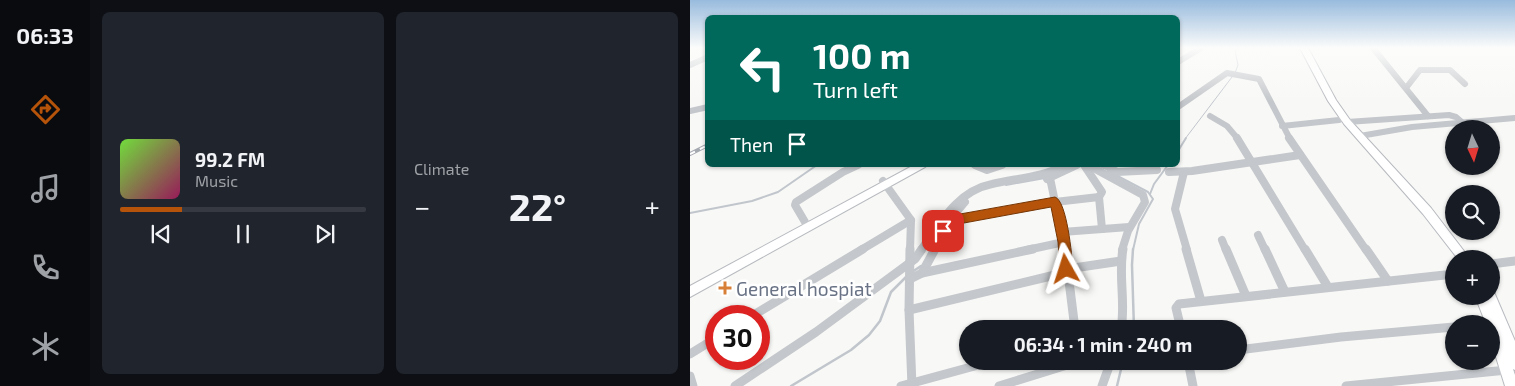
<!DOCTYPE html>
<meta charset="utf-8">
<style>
body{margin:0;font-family:"Exo 2",sans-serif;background:#20242c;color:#f1f3f6;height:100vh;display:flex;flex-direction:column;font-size:19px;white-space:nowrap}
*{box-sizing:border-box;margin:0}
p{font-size:16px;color:#9ea1a6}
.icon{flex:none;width:28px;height:28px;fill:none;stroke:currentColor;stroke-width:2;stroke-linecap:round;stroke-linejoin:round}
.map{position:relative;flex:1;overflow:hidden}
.sheet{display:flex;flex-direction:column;gap:12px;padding:12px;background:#0d0f14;width:600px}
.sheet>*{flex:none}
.top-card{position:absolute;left:15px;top:15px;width:475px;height:152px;border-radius:8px;box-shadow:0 1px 4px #0004;background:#00695c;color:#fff;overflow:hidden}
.needle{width:32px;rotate:176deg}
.tools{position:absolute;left:755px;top:120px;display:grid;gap:10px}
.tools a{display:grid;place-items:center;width:55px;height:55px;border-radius:50%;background:#171b24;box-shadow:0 1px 4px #0004;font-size:25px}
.speed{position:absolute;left:15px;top:305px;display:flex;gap:10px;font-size:25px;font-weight:700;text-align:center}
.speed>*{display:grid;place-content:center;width:65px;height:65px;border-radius:50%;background:#171b24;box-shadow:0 1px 4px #0004;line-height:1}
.speed .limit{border:8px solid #d22;background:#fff;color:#111}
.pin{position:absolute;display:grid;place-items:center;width:42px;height:42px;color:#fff;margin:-21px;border-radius:10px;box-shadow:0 2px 8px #0006}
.me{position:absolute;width:55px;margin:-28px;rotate:354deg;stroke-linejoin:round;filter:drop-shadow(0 0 4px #0008)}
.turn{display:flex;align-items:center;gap:18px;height:105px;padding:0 25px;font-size:22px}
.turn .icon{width:65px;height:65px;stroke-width:2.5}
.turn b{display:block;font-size:35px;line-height:42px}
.then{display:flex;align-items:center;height:48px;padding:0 25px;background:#0003;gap:10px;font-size:19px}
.big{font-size:38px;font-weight:700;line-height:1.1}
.sheet .tile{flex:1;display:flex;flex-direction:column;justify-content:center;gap:8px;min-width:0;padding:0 18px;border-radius:8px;background:#20242c}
.song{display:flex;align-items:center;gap:15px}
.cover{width:60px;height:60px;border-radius:8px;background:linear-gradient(135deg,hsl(100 70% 55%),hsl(330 70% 35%))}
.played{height:5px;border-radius:2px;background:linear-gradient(90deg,#b45309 25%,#363941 25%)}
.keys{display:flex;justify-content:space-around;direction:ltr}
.heat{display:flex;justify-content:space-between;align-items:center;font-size:28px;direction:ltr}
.sheet .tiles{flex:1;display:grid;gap:12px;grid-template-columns:repeat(2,1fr)}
.trip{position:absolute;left:269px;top:320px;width:288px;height:50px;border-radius:25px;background:#171b24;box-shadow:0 1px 4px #0004;font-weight:700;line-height:50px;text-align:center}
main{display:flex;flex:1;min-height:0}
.tab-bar{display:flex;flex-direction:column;width:90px;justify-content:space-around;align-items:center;background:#090b0e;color:#9ea1a6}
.tab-bar .icon{width:35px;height:35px}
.tab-bar .on{color:#b45309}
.tab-bar b{font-size:22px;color:#f1f3f6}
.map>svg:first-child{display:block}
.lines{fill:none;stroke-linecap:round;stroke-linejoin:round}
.stream-far2{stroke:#c1c6cd;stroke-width:1}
.stream-far1{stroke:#c1c6cd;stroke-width:2}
.stream{stroke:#c1c6cd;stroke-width:2.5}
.major-casing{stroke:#b7babf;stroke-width:2}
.minor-far2{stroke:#c4c7cb;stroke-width:6}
.minor-far1{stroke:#c4c7cb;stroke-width:8}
.minor{stroke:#c4c7cb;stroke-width:9}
.major{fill:#fff;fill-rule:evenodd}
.rail-casing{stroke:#a5a9b0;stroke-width:4}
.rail{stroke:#fff;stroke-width:2;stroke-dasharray:5.5;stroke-linecap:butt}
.route{fill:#b45309;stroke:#753606}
.poi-dot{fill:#d87f37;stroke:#fff;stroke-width:2}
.labels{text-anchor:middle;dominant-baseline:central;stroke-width:5;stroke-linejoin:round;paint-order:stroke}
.poi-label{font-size:19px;fill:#697385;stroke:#fff;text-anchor:start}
</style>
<main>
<nav class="tab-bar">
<b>06:33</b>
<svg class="icon on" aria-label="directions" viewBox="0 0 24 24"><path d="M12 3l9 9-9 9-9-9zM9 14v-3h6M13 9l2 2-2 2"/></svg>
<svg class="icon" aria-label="music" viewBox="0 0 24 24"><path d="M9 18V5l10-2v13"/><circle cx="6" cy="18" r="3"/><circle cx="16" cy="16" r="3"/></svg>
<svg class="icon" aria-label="phone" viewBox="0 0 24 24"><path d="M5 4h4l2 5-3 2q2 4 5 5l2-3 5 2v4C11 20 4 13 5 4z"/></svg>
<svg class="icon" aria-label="climate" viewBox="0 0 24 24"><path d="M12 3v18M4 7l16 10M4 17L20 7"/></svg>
</nav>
<section class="sheet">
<div class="tiles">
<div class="tile">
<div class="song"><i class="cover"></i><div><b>99.2 FM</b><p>Music</p></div></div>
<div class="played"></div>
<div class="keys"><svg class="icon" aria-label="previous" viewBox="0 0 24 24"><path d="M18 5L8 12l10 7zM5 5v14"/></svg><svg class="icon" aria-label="pause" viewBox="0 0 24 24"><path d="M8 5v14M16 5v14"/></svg><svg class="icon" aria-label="next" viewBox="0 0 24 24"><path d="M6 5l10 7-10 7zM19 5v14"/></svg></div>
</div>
<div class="tile"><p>Climate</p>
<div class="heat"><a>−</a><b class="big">22°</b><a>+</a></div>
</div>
</div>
</section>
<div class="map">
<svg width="825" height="386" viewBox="0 0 825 386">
<rect width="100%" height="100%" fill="#f8f8f6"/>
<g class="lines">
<g class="stream-far2">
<polyline points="545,73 548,65 545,51 551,48"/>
<polyline points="495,139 542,77"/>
</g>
<g class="stream-far1">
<polyline points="488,151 496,138"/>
<polyline points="408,165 414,168"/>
<polyline points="418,171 458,192 463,199 449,224 443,250"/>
<polyline points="316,185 355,178"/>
<polyline points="460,194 464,184 478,165"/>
<polyline points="0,213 62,201 88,192 127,165"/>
<polyline points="240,249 248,233"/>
</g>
<g class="stream">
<polyline points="443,249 442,265 444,329"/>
<polyline points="222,272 231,266"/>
<polyline points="101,386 161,350 179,335 190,321 201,292 216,277"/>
<polyline points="427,386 433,361"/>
</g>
<defs>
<g id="major">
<polygon points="610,48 618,48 646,100 660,120 741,208 780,259 768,259 733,214 654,124 638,101"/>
<polygon points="224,165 237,165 235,167 0,297 0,286"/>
<polygon points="801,291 804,292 825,341 825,370 823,369 825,375 825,386 815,386 801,341 801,324 796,324 785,296 801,296"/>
</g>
</defs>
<use href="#major" class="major-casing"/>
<g class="minor-far2">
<polyline points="683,48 738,116"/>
<polyline points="488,62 511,48"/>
<polyline points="0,65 18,57"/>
<polyline points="716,88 730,70 760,70 775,84"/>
<polyline points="488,107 537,73 569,79 600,139"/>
<polyline points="0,111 18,107"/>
<polyline points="520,116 537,126 548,139"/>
<polyline points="657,122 759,115 766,117 773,123"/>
<polyline points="592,126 649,120"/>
<polyline points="670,136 722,127 825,118"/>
</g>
<g class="minor-far1">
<polyline points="547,138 615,250"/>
<polyline points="599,138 676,250"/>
<polyline points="285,165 297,170 312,165"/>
<polyline points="394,165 412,192 409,197 412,229"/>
<polyline points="398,165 453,195 455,202 438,231 432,250"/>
<polyline points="415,165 427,172 467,170"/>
<polyline points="479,172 502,171 610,155"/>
<polyline points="494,172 485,209 497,250"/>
<polyline points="360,178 375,250"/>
<polyline points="357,179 387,165"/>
<polyline points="193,181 221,220 220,250"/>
<polyline points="259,221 365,202 409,197"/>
<polyline points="115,222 105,205 106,202 153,172 168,165"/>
<polyline points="372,232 439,227"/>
<polyline points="568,235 575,250"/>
<polyline points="532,240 536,250"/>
<polyline points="171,250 221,220"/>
<path d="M231,250c19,-27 36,-59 71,-66 26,-6 50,-7 74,-19"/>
<polyline points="244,250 259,221 275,202"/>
<polyline points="337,250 374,242"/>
</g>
<g class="minor">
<polyline points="220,249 219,310 222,386"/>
<polyline points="375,249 385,329"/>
<polyline points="496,249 511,301"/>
<polyline points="536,249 556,296"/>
<polyline points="575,249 595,292"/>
<polyline points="615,249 638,287"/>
<polyline points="676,249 698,281"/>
<polyline points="801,264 825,261"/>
<polyline points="232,273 245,249"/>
<polyline points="220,279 232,273 343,249"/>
<polyline points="219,310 365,275 377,269 431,261"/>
<polyline points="62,316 173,249"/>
<path d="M431,329c5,-27 -3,-53 2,-80"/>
<polyline points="491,329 486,308 489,304 764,274"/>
<polyline points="548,350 651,337 764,327"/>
<polyline points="0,354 26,338"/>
<polyline points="498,361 503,386"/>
<polyline points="0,376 3,386"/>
<polyline points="45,386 126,332 225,259 232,249"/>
<polyline points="211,386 303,361"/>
<polyline points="309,386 390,361"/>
<polyline points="412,386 421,361"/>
<polyline points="656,386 817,370"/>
</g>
<use href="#major" class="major"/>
<defs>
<polyline id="rail" points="0,154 18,145"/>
</defs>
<use href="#rail" class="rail-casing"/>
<use href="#rail" class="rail"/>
</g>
<linearGradient id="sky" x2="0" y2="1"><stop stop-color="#98bbdd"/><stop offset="0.47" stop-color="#fcfcfb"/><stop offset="1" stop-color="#fcfcfb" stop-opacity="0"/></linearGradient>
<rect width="825" height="102" fill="url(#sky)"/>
<path class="route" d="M365,197c12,4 17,59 18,72l-2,4 -5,2 -4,-2 -2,-4 -2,-27 -7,-35 -98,18 -5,9h-9l-2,-3 8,-13 4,-2z"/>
<path class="poi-dot" d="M32.5 280.5h5v5h5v5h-5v5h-5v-5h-5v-5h5z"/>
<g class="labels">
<g class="poi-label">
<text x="46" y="288">General hospiat</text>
</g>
</g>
</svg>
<div class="tools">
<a><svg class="needle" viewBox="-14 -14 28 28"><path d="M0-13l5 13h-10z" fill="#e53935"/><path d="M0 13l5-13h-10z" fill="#9ea1a6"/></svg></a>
<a><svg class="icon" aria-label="search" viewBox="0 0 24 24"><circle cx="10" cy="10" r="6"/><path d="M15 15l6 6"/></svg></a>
<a>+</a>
<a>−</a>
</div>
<div class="speed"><div class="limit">30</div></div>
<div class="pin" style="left:253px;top:231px;background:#d93025"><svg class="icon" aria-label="arrive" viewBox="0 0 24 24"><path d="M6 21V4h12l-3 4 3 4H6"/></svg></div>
<svg class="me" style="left:376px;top:269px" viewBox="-20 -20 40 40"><path d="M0-17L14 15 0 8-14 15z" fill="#b45309" stroke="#fff" stroke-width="4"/></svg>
<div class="trip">06:34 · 1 min · 240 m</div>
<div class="top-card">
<div class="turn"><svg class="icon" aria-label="left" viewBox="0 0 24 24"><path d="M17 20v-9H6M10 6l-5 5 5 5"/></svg><div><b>100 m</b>Turn left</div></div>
<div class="then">Then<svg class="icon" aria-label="arrive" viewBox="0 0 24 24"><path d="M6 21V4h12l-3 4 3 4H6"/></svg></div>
</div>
</div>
</main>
